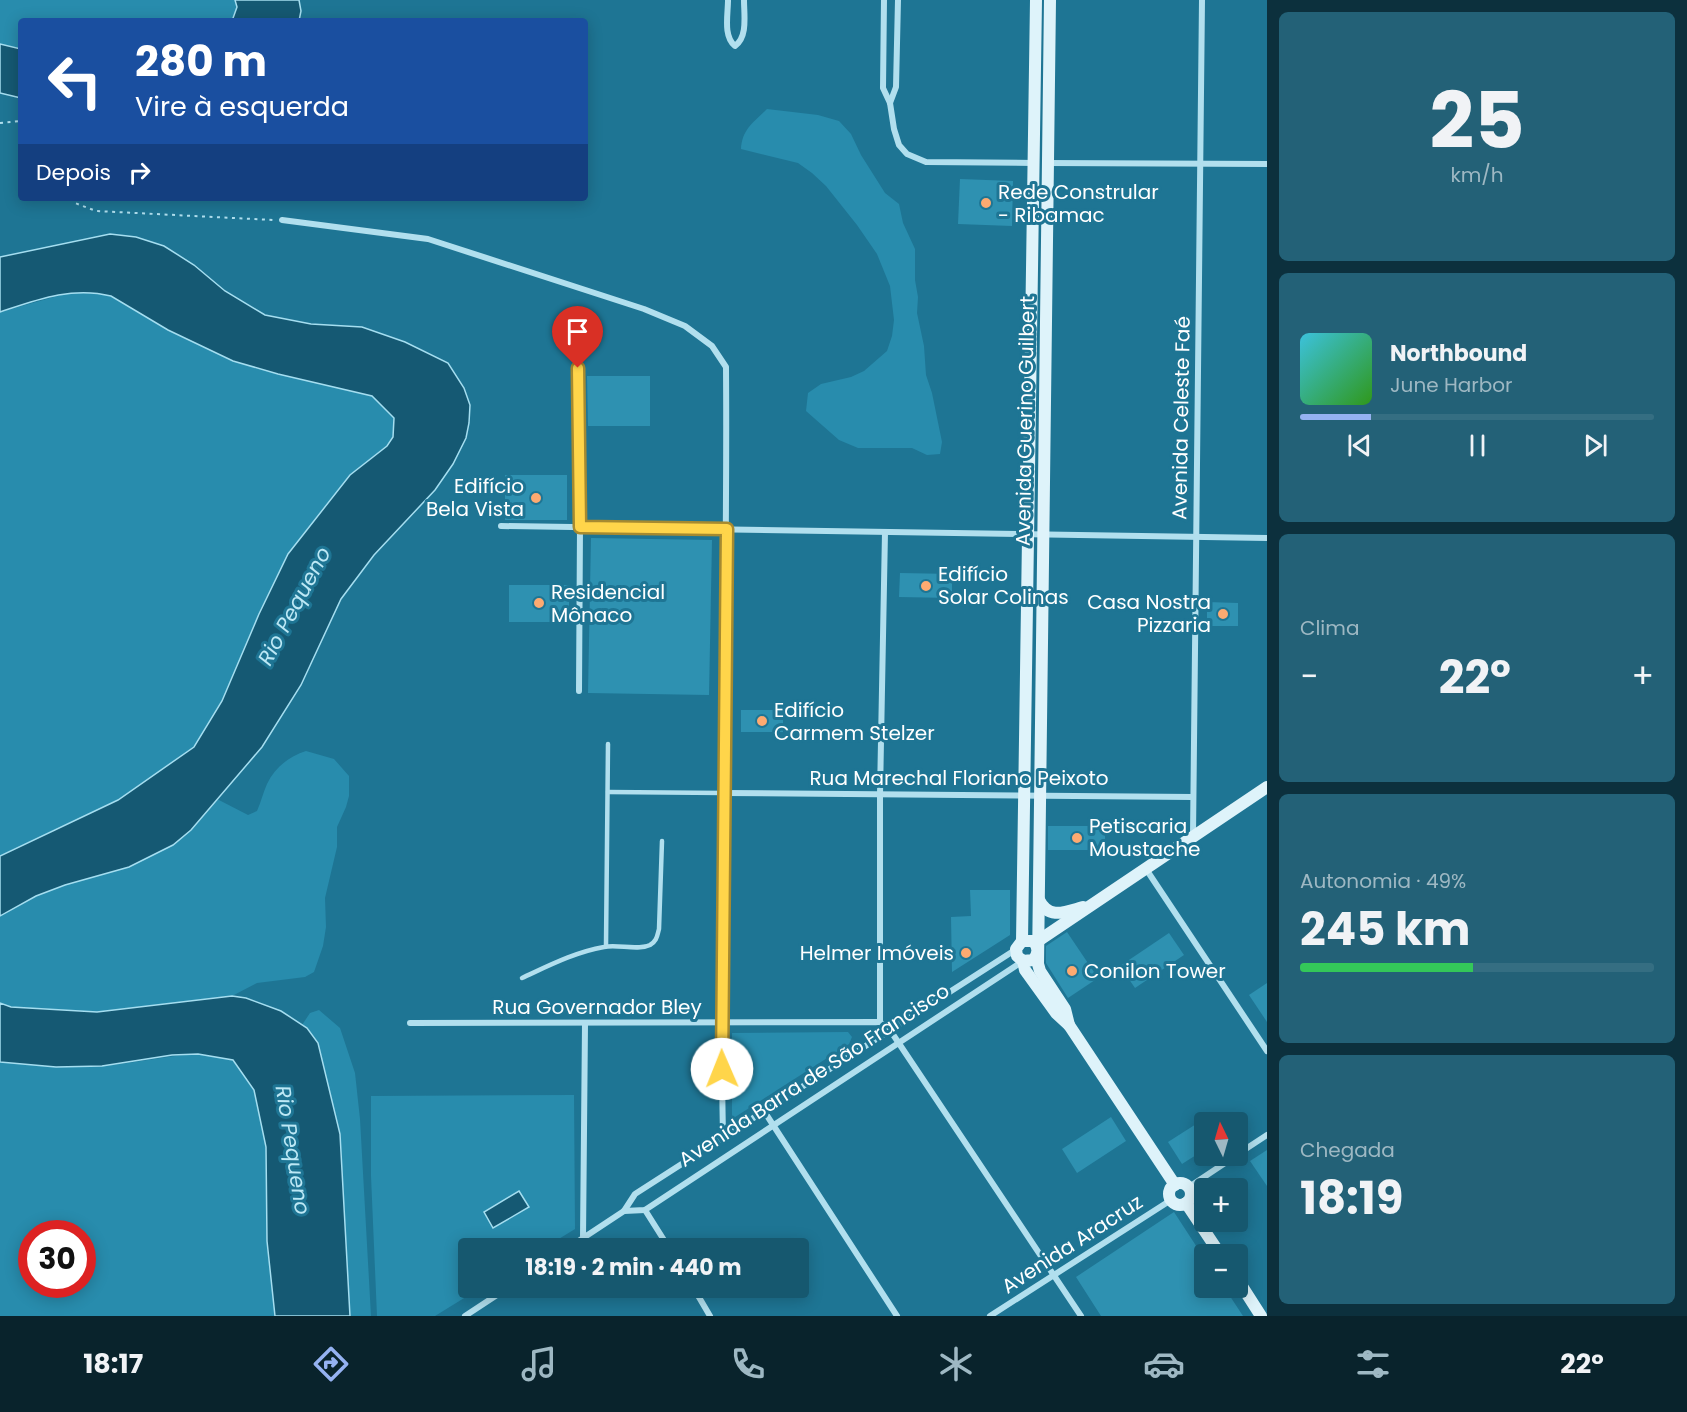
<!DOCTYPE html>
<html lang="pt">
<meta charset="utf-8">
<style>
body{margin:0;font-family:Poppins,sans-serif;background:#236177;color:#f1f3f6;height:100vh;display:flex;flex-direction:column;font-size:22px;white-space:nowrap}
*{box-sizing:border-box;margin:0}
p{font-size:20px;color:#9eb8c3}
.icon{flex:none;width:33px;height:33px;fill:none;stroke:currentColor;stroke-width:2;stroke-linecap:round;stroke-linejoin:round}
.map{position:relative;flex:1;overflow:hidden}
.details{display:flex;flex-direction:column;gap:12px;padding:12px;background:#0c303d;width:420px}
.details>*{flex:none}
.guide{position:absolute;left:18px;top:18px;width:570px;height:183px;border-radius:6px;box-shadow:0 3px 15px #0003;background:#1a4fa0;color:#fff;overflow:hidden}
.needle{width:39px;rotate:355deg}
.controls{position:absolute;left:1194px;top:1112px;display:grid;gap:12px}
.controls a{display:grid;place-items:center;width:54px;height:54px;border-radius:6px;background:#16586f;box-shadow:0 3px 15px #0003;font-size:30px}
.speed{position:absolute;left:18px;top:1220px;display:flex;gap:12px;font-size:30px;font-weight:700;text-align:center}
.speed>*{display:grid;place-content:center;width:78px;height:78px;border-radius:50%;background:#16586f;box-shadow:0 3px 15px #0003;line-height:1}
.speed .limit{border:9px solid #d22;background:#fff;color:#111}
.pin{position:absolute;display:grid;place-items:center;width:51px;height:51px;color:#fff;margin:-62px -26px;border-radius:50% 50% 50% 0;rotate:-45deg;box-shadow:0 0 6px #0007}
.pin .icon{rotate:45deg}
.me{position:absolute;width:66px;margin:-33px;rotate:359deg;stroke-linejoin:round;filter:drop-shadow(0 0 4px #0008)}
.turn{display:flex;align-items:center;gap:21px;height:126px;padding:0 18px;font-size:27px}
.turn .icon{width:78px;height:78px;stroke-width:2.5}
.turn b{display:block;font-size:42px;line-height:51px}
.then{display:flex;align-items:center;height:57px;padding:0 18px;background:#0003;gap:12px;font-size:22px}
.big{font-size:45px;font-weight:700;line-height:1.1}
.details .widget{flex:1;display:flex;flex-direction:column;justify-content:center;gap:9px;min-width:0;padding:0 21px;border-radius:9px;background:#236177}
.details .dial{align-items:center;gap:0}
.dial b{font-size:78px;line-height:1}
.song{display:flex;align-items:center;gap:18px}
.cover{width:72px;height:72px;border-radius:9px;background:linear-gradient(135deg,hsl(190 70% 55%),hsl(110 70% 35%))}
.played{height:6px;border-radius:3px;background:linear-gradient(90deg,#95b2f1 20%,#356e82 20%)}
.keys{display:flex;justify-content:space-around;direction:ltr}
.heat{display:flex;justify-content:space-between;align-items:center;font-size:33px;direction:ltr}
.charge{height:9px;border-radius:4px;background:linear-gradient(90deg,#34c759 49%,#356e82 0)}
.trip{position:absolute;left:458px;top:1238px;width:351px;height:60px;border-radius:6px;background:#16586f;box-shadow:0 3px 15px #0003;font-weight:700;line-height:60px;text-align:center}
.tab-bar{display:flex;height:96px;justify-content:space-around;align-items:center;background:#09232c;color:#9eb8c3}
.tab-bar .icon{width:42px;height:42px}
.tab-bar .current{color:#95b2f1}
.tab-bar b{font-size:27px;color:#f1f3f6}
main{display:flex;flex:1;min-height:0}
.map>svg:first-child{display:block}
.green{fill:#288cad;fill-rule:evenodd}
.water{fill:#155973;stroke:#a5def0;stroke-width:1.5}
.building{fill:#2e91b1}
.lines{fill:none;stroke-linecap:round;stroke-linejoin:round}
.path{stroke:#b1dfee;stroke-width:2;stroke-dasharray:3 4.5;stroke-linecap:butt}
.lane{stroke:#b1dfee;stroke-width:4.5}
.street{stroke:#b1dfee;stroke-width:6}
.secondary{stroke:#def3fa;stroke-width:12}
.route-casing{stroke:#a68a30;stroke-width:15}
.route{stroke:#ffd54a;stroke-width:10}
.poi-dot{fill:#fdaa71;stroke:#1e7594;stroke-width:2}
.labels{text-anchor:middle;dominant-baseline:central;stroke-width:6;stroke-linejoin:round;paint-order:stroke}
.poi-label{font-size:20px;fill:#fff;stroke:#1e7594;text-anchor:start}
.street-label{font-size:20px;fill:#fff;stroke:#1e7594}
.water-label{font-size:21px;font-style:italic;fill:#bde8f5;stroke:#1e7594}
</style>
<main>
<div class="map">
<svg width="1267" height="1316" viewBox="0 0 1267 1316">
<rect width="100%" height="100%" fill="#1e7594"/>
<g class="green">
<polygon points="0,0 235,0 237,7 232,21 21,21 21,49 0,44"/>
<path d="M767,109l51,6 21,6 12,13 10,21 24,38 14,11 4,19 12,26v31l3,17 -1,16 7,33 2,29 6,18 10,49 -2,12 -13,1 -15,-7h-54l-19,-8 -33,-29 2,-18 13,-9 30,-7 13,-6 23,-20 5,-15 2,-16 -4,-34 -13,-32 -20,-29 -31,-39 -14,-13 -14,-10 -57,-14c1,-20 13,-27 26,-40z"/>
<polygon points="72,292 101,293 111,296 168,330 233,361 372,396 394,418 393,437 387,446 350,475 288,554 259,614 222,701 194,748 118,800 0,856 0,312"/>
<path d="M306,751l28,8 15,17v20l-3,11 -9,20v20l-12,51 1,29 -3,19 -9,26 -9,5 -48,6 -25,13 -135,16 -86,-5 -11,-4v-87l36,-20 137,-51 18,-15 26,-31 31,16 9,-4c4,-9 6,-18 10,-27 8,-17 23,-28 39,-33z"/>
<polygon points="319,1010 340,1028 355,1073 360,1119 371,1316 350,1316 340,1134 302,1025 310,1013"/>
<polygon points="848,1032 852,1037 849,1044 732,1119 732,1033"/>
<path d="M198,1054l35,6 21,30 12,57 1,94 8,75h-275v-254c34,3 67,6 102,4 32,-3 63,-10 96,-12zM32,1233h50v51h-50z"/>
<polygon points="574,1095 575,1229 544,1248 468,1248 468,1287 482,1287 435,1316 377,1316 371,1176 371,1096"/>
</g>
<g class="water">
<polygon points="235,0 299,0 301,11 299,21 232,21 237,7"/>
<polygon points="0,44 21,49 21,98 0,93"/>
<path d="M110,234l26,3 28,9 30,19 31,26 40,24 46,9 51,3 43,15 43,21 16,25 6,17 -1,18 -3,15 -13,26 -18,26 -61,65 -33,44 -40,86 -39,62 -71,83 -18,15 -44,22 -64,18 -29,11 -36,20v-60l118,-56 76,-53 28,-46 37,-87 29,-60 62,-79 37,-29 6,-9 1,-19 -22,-22 -94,-22 -45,-13 -65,-31 -57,-34c-39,-10 -75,4 -111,16v-55z"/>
<polygon points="232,996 246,998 281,1011 307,1028 318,1043 340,1134 350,1316 275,1316 267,1241 266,1147 254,1090 233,1060 198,1054 172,1055 102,1066 56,1067 0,1062 0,1003 11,1007 97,1012"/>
<polygon points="519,1191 529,1207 493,1228 484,1212"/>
</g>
<g class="building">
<polygon points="960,179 1013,181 1012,226 958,224"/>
<polygon points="587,376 650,376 650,426 588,426"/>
<rect x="505" y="475" width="62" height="45"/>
<polygon points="591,538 712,540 709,695 588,693"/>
<polygon points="900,573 952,574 952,598 899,597"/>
<rect x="509" y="585" width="60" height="37"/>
<polygon points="1207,602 1238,603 1238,626 1207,626"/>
<rect x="741" y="710" width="42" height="22"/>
<rect x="1048" y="826" width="57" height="24"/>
<polygon points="970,890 1010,890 1010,935 952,972 951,917 971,916"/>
<polygon points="1067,932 1098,978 1068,998 1046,963 1046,946"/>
<polygon points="1169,933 1184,955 1135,988 1120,966"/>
<polygon points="1267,983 1267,1022 1249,995"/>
<polygon points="1111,1117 1126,1141 1077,1173 1062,1149"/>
<polygon points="1204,1119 1204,1150 1182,1164 1168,1142"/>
<polygon points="1267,1150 1267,1186 1250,1161"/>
<polygon points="1174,1212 1204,1258 1204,1287 1224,1287 1243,1316 1101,1316 1076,1277"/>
</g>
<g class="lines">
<g class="path">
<polyline points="0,123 21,121"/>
<polyline points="71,198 75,203 96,211 273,220"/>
</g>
<g class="lane">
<polyline points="608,792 724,793"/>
<polyline points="606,946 608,744"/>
<path d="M522,978c26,-12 53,-26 82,-31 14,-3 33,4 46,-2 7,-4 7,-9 9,-16l3,-88"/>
</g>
<g class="street">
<path d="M728,0c0,15 -5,36 7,46 13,-9 9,-31 9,-46"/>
<polyline points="884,0 883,88 890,103 894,129 899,145 907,154 926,162 1035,163"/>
<polyline points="890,103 896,87 898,0"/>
<polyline points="1046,163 1267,164"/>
<path d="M282,220l146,19 216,70 41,17 27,20 14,21c2,257 -8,514 -3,770"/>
<polyline points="577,368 580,527 579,691"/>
<polyline points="501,526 1267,538"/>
<polyline points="724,793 1193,797"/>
<polyline points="1193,836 1202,0"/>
<polyline points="1146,869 1267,1051"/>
<polyline points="880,1022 880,794 885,532"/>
<polyline points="410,1023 880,1022 890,1030 1081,1316"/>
<polyline points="764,1111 897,1316"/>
<polyline points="1238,1154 1267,1135"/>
<polyline points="1189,1187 1237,1155"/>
<polyline points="645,1210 669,1248"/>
<polyline points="624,1211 645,1210 1023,961"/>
<polyline points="583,1238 585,1024"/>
<polyline points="568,1248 624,1211 635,1194 1015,950"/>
<polyline points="693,1287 710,1316"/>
<polyline points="465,1316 509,1287"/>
<polyline points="990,1316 1171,1200"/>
</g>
<g class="secondary">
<polyline points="1050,0 1038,964 1040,971 1065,1009 1069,1025"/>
<path d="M1039,900c10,20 26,12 44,7"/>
<polyline points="1022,941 1036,0"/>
<polyline points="1038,941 1267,787"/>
<path d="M1023,961l10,-1c6,-6 6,-13 0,-19h-11l-6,8 1,7 6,5 2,9 31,43 13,12 106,160"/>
<circle cx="1180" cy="1194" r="11"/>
<polyline points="1186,1203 1220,1254"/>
<polyline points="1238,1280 1261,1316"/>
</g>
</g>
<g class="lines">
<defs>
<polyline id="route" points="578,368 580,527 727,529 722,1069"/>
</defs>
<use href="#route" class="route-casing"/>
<use href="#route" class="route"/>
</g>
<g class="poi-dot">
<circle cx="986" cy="203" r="6"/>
<circle cx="536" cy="498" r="6"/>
<circle cx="926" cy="586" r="6"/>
<circle cx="539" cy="603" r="6"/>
<circle cx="1223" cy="614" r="6"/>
<circle cx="762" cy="721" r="6"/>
<circle cx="1077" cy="838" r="6"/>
<circle cx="966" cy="953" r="6"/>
<circle cx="1072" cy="971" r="6"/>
</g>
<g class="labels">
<g class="poi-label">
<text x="998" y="192">Rede Constrular<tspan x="998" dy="23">- Ribamac</tspan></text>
<text x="524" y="486" text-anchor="end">Edifício<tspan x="524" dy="23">Bela Vista</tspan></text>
<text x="938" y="574">Edifício<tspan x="938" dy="23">Solar Colinas</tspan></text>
<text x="551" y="592">Residencial<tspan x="551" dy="23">Mônaco</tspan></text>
<text x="1211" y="602" text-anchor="end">Casa Nostra<tspan x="1211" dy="23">Pizzaria</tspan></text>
<text x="774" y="710">Edifício<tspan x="774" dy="23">Carmem Stelzer</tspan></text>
<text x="1089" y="826">Petiscaria<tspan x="1089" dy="23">Moustache</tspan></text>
<text x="954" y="953" text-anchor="end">Helmer Imóveis</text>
<text x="1084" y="971">Conilon Tower</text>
</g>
<g class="street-label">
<text transform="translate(1181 418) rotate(-89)">Avenida Celeste Faé</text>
<text transform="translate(1025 421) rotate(-89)">Avenida Guerino Guilbert</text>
<text x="959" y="778">Rua Marechal Floriano Peixoto</text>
<text x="597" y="1007">Rua Governador Bley</text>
<text transform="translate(814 1075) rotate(-33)">Avenida Barra de São Francisco</text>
<text transform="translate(1072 1244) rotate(-33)">Avenida Aracruz</text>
</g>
<g class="water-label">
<text transform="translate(294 606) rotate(-62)">Rio Pequeno</text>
<text transform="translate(293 1150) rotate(81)">Rio Pequeno</text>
</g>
</g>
</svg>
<div class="controls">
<a><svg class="needle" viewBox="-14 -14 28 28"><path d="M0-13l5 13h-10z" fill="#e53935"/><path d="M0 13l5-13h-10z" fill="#9eb8c3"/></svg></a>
<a>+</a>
<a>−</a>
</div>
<div class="speed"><div class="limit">30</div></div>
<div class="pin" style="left:578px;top:368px;background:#d93025"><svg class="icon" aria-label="arrive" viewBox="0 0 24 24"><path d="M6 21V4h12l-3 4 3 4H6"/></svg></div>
<svg class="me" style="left:722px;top:1069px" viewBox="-20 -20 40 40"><circle r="19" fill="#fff"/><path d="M0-13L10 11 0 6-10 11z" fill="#ffd54a"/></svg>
<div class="trip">18:19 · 2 min · 440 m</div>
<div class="guide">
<div class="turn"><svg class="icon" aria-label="left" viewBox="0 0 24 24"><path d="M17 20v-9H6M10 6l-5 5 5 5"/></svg><div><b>280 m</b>Vire à esquerda</div></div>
<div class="then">Depois<svg class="icon" aria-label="right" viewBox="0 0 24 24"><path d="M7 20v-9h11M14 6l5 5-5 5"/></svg></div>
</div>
</div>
<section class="details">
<div class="widget dial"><b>25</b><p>km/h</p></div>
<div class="widget">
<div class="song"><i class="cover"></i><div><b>Northbound</b><p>June Harbor</p></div></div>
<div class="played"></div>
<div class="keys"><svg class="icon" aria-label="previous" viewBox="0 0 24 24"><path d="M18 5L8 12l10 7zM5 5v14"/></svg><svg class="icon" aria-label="pause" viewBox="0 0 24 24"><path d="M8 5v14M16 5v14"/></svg><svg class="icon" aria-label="next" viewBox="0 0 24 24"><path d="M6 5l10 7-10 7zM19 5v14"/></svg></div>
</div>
<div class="widget"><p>Clima</p>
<div class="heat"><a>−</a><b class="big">22°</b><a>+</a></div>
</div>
<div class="widget"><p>Autonomia · 49%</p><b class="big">245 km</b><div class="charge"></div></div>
<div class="widget"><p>Chegada</p><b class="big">18:19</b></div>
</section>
</main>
<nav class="tab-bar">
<b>18:17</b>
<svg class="icon current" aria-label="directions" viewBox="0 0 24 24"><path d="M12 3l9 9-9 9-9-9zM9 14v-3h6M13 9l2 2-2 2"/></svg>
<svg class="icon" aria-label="music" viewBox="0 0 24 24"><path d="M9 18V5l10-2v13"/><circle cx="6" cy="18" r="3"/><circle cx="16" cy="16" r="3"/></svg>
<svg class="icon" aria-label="phone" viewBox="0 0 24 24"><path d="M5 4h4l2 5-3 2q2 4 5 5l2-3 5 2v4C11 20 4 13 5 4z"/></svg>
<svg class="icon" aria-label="climate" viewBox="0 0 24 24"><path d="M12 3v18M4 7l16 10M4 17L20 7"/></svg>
<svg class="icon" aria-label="car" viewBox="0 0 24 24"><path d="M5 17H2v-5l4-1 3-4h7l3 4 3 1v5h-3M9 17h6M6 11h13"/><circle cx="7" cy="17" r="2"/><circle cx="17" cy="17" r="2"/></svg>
<svg class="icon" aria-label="filters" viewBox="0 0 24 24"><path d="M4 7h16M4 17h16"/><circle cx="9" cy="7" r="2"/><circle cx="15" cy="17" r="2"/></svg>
<b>22°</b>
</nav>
